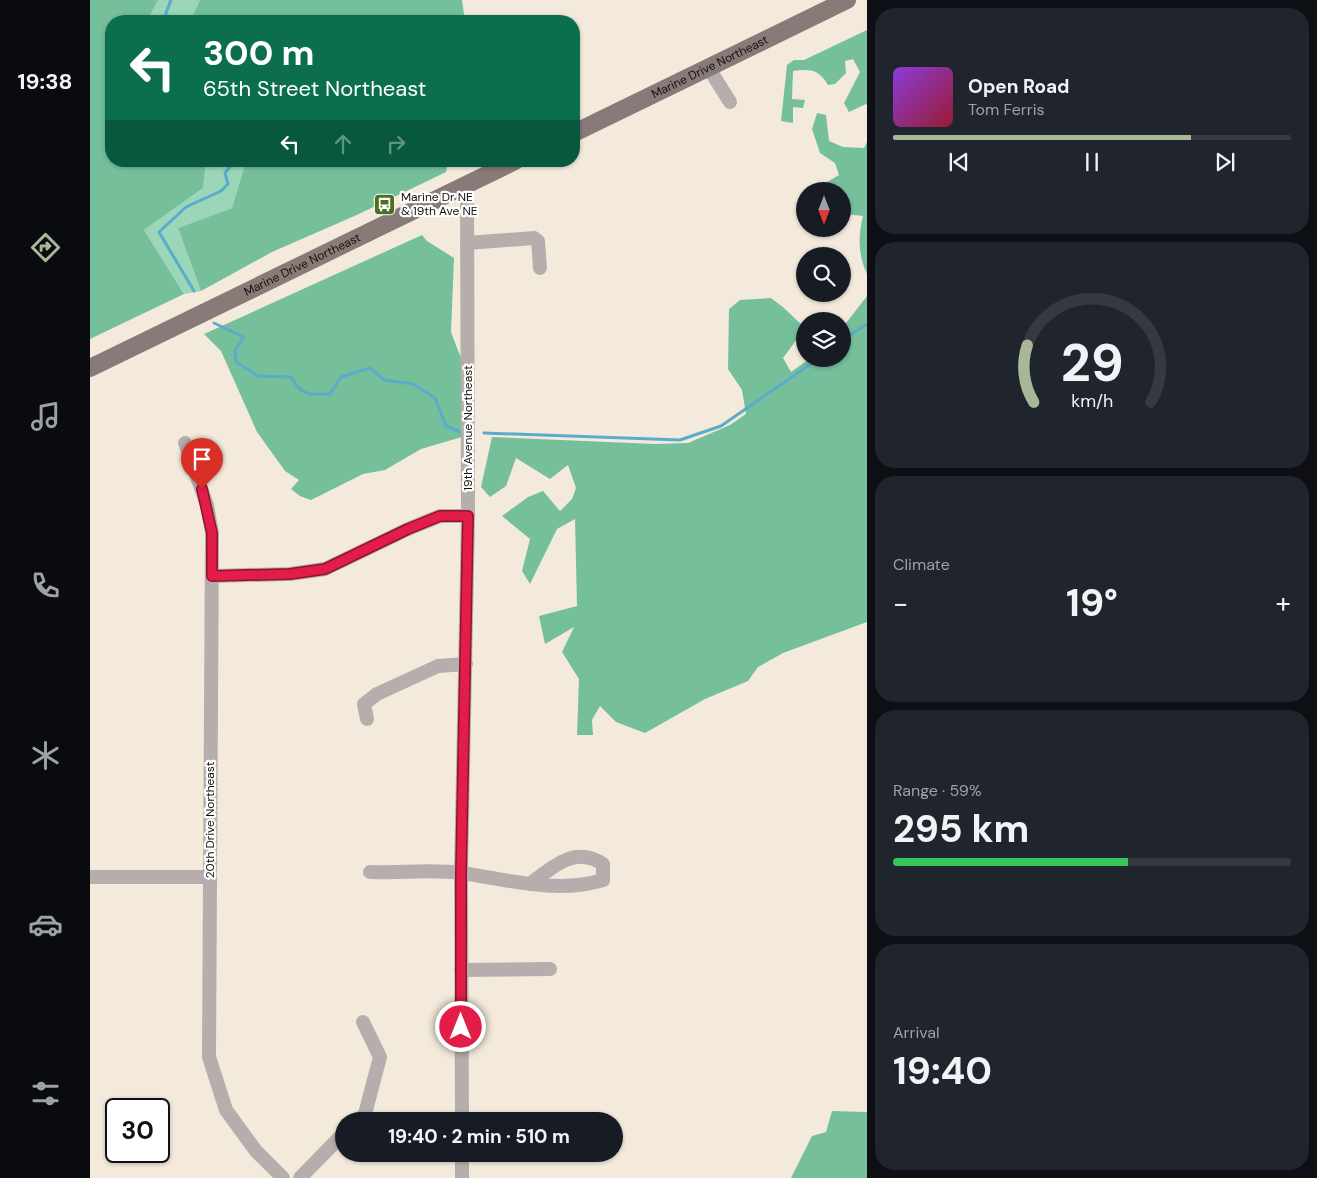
<!DOCTYPE html>
<meta charset="utf-8">
<style>
body{margin:0;font-family:"DM Sans",sans-serif;background:#20242c;color:#f1f3f6;height:100vh;display:flex;flex-direction:column;font-size:19px;white-space:nowrap}
*{box-sizing:border-box;margin:0}
p{font-size:16px;color:#9ea1a6}
.icon{flex:none;width:28px;height:28px;fill:none;stroke:currentColor;stroke-width:2;stroke-linecap:round;stroke-linejoin:round}
.map{position:relative;flex:1;overflow:hidden}
.drawer{display:flex;flex-direction:column;gap:8px;padding:8px;background:#0d0f14;width:450px}
.drawer>*{flex:none}
.hud{position:absolute;left:15px;top:15px;width:475px;height:152px;border-radius:20px;box-shadow:0 1px 4px #0004;background:#0b6e4f;color:#fff;overflow:hidden}
.needle{width:32px;rotate:180deg}
.controls{position:absolute;left:706px;top:182px;display:grid;gap:10px}
.controls a{display:grid;place-items:center;width:55px;height:55px;border-radius:50%;background:#171b24;box-shadow:0 1px 4px #0004;font-size:25px}
.speed{position:absolute;left:15px;top:1098px;display:flex;gap:10px;font-size:25px;font-weight:700;text-align:center}
.speed>*{display:grid;place-content:center;width:65px;height:65px;border-radius:50%;background:#171b24;box-shadow:0 1px 4px #0004;line-height:1}
.speed .limit{border:2px solid #111;border-radius:8px;background:#fff;color:#111}
.pin{position:absolute;display:grid;place-items:center;width:42px;height:42px;color:#fff;margin:-51px -21px;border-radius:50% 50% 50% 0;rotate:-45deg;box-shadow:0 0 5px #0007}
.pin .icon{rotate:45deg}
.me{position:absolute;width:55px;margin:-28px;rotate:0deg;stroke-linejoin:round;filter:drop-shadow(0 0 4px #0008)}
.turn{display:flex;align-items:center;gap:18px;height:105px;padding:0 15px;font-size:22px}
.turn .icon{width:65px;height:65px;stroke-width:2.5}
.turn b{display:block;font-size:35px;line-height:42px}
.lanes{display:flex;align-items:center;height:48px;padding:0 15px;background:#0003;justify-content:center;gap:25px;direction:ltr}
.lanes .off{opacity:.35}
.big{font-size:38px;font-weight:700;line-height:1.1}
.drawer .widget{flex:1;display:flex;flex-direction:column;justify-content:center;gap:8px;min-width:0;padding:0 18px;border-radius:20px;background:#20242c}
.drawer .dial{align-items:center;gap:0}
.dial svg{height:130px;overflow:visible;fill:none;stroke:#363941;stroke-width:7;stroke-linecap:round;text-anchor:middle}
.dial text{fill:#f1f3f6;stroke:none}
.song{display:flex;align-items:center;gap:15px}
.cover{width:60px;height:60px;border-radius:8px;background:linear-gradient(135deg,hsl(270 70% 55%),hsl(350 70% 35%))}
.played{height:5px;border-radius:2px;background:linear-gradient(90deg,#a8b798 75%,#363941 75%)}
.keys{display:flex;justify-content:space-around;direction:ltr}
.heat{display:flex;justify-content:space-between;align-items:center;font-size:28px;direction:ltr}
.charge{height:8px;border-radius:4px;background:linear-gradient(90deg,#34c759 59%,#363941 0)}
.trip{position:absolute;left:245px;top:1112px;width:288px;height:50px;border-radius:25px;background:#171b24;box-shadow:0 1px 4px #0004;font-weight:700;line-height:50px;text-align:center}
main{display:flex;flex:1;min-height:0}
.tab-bar{display:flex;flex-direction:column;width:90px;justify-content:space-around;align-items:center;background:#090b0e;color:#9ea1a6}
.tab-bar .icon{width:35px;height:35px}
.tab-bar .on{color:#a8b798}
.tab-bar b{font-size:22px;color:#f1f3f6}
.map>svg:first-child{display:block}
.green{fill:#9ad6b7}
.forest{fill:#76bf9b}
.lines{fill:none;stroke-linecap:round;stroke-linejoin:round}
.stream{stroke:#5babcb;stroke-width:3}
.minor{stroke:#b6aeac;stroke-width:14}
.major{stroke:#887a78;stroke-width:18}
.route-casing{stroke:#92132f;stroke-width:12}
.route{stroke:#e11d48;stroke-width:9}
.labels{text-anchor:middle;dominant-baseline:central;stroke-width:4.5;stroke-linejoin:round;paint-order:stroke}
.street-label{font-size:12px;fill:#14110c;stroke:#fff}
.poi-label{font-size:12px;fill:#14110c;stroke:#fff;text-anchor:start}
</style>
<main>
<nav class="tab-bar">
<b>19:38</b>
<svg class="icon on" aria-label="directions" viewBox="0 0 24 24"><path d="M12 3l9 9-9 9-9-9zM9 14v-3h6M13 9l2 2-2 2"/></svg>
<svg class="icon" aria-label="music" viewBox="0 0 24 24"><path d="M9 18V5l10-2v13"/><circle cx="6" cy="18" r="3"/><circle cx="16" cy="16" r="3"/></svg>
<svg class="icon" aria-label="phone" viewBox="0 0 24 24"><path d="M5 4h4l2 5-3 2q2 4 5 5l2-3 5 2v4C11 20 4 13 5 4z"/></svg>
<svg class="icon" aria-label="climate" viewBox="0 0 24 24"><path d="M12 3v18M4 7l16 10M4 17L20 7"/></svg>
<svg class="icon" aria-label="car" viewBox="0 0 24 24"><path d="M5 17H2v-5l4-1 3-4h7l3 4 3 1v5h-3M9 17h6M6 11h13"/><circle cx="7" cy="17" r="2"/><circle cx="17" cy="17" r="2"/></svg>
<svg class="icon" aria-label="filters" viewBox="0 0 24 24"><path d="M4 7h16M4 17h16"/><circle cx="9" cy="7" r="2"/><circle cx="15" cy="17" r="2"/></svg>
</nav>
<div class="map">
<svg width="777" height="1178" viewBox="0 0 777 1178">
<rect width="100%" height="100%" fill="#f3eadc"/>
<g class="green">
<polygon points="68,0 110,0 100,21 57,21"/>
<polygon points="116,161 156,161 142,208 88,228 111,291 94,294 54,230 113,188"/>
</g>
<g class="forest">
<polygon points="0,0 68,0 57,21 21,21 21,161 116,161 113,188 54,230 94,294 0,339"/>
<polygon points="110,0 372,0 375,21 100,21"/>
<path d="M777,30v75l-1,-1 -17,8 -5,-9 16,-31 -7,-13 -8,2 1,12 -11,11 -7,1c-10,-16 -17,-16 -35,-14l-1,28 13,1 -2,8 -10,-1v16l-12,-2 6,-56 7,-5h10z"/>
<path d="M727,113l9,2 3,26 14,6 21,1 3,-6v132c-9,-19 -9,-38 -4,-58l-18,-2 -2,2 -1,-25h-24l-1,-3 22,-13 -4,-12 -15,-10 -8,-24z"/>
<polygon points="156,161 358,161 356,172 269,214 182,252 111,291 88,228 142,208"/>
<polygon points="332,235 337,241 364,258 361,332 374,366 372,437 331,449 295,470 273,474 221,500 210,496 201,489 209,480 195,471 167,432 131,351 114,334"/>
<polygon points="777,296 777,622 693,653 668,667 658,681 615,699 555,733 526,722 510,706 502,720 503,735 487,735 489,679 472,652 484,627 455,644 449,616 487,606 485,519 467,529 440,584 432,571 440,539 412,516 438,497 453,491 470,511 482,499 486,488 478,465 460,479 426,458 416,486 400,497 391,487 402,437 565,444 598,443 640,425 656,414 652,390 638,369 639,309 650,300 681,298 694,308 715,328 693,358 701,372 719,359 752,359 753,327"/>
<polygon points="742,1111 777,1112 777,1178 701,1178 722,1136 736,1132"/>
</g>
<g class="lines">
<g class="stream">
<polyline points="73,21 81,0"/>
<polyline points="104,291 69,232 96,207 131,191 138,184 135,173 144,161"/>
<path d="M124,323l30,14 -9,13 1,12 22,14 33,1c11,19 18,18 39,17l11,-17 29,-9 14,12 29,4 22,14 11,28 17,7"/>
<polyline points="752,340 777,324"/>
<polyline points="394,433 590,440 631,426 728,359"/>
</g>
<g class="minor">
<polyline points="618,67 640,102"/>
<polyline points="377,243 444,238 448,241 450,268"/>
<polyline points="95,443 117,505 122,533 119,1057 136,1110 166,1151 193,1178"/>
<polyline points="122,576 200,574 235,569 318,529 350,516 378,516"/>
<polyline points="277,719 274,704 287,694 348,666 376,664"/>
<path d="M280,872c30,1 63,-3 92,1 47,7 95,21 141,7v-16c-29,-19 -50,3 -73,20"/>
<polyline points="0,877 120,877"/>
<polyline points="371,970 460,969"/>
<polyline points="267,1121 275,1114 290,1057 273,1022"/>
<polyline points="372,1121 371,873 378,516 377,185"/>
<polyline points="372,1154 372,1178"/>
<polyline points="210,1178 254,1133"/>
</g>
<g class="major">
<path id="s1" d="M484,133l273,-133"/>
<path id="s2" d="M0,368l425,-207"/>
</g>
</g>
<g class="lines">
<defs>
<polyline id="route" points="112,489 122,533 122,576 200,574 235,569 318,529 350,516 378,516 371,873 371,1027"/>
</defs>
<use href="#route" class="route-casing"/>
<use href="#route" class="route"/>
</g>
<defs>
<symbol id="bus-square" viewBox="-11 -11 22 22"><rect x="-9" y="-9" width="18" height="18" rx="4" fill="#4e6e24" stroke="#fff"/><path d="M-5-6H5V4H4V6H2V4H-2V6H-4V4H-5ZM-3.5-4V0h7V-4ZM-3.5 1.2v1.5H-2V1.2ZM2 1.2v1.5H3.5V1.2Z" fill="#fff"/></symbol>
</defs>
<g fill-rule="evenodd">
<use href="#bus-square" x="282" y="192" width="25" height="25"/>
</g>
<g class="labels">
<g class="street-label">
<text stroke="none"><textPath href="#s1" startOffset="151">Marine Drive Northeast</textPath></text>
<text stroke="none"><textPath href="#s2" startOffset="236">Marine Drive Northeast</textPath></text>
<text transform="translate(378 428) rotate(-90)">19th Avenue Northeast</text>
<text transform="translate(120 820) rotate(-90)">20th Drive Northeast</text>
</g>
<g class="poi-label">
<text x="311" y="197">Marine Dr NE<tspan x="311" dy="14">&amp; 19th Ave NE</tspan></text>
</g>
</g>
</svg>
<div class="controls">
<a><svg class="needle" viewBox="-14 -14 28 28"><path d="M0-13l5 13h-10z" fill="#e53935"/><path d="M0 13l5-13h-10z" fill="#9ea1a6"/></svg></a>
<a><svg class="icon" aria-label="search" viewBox="0 0 24 24"><circle cx="10" cy="10" r="6"/><path d="M15 15l6 6"/></svg></a>
<a><svg class="icon" aria-label="layers" viewBox="0 0 24 24"><path d="M12 4l9 5-9 5-9-5zM3 14l9 5 9-5"/></svg></a>
</div>
<div class="speed"><div class="limit">30</div></div>
<div class="pin" style="left:112px;top:489px;background:#d93025"><svg class="icon" aria-label="arrive" viewBox="0 0 24 24"><path d="M6 21V4h12l-3 4 3 4H6"/></svg></div>
<svg class="me" style="left:371px;top:1027px" viewBox="-20 -20 40 40"><circle r="17" fill="#e11d48" stroke="#fff" stroke-width="3"/><path d="M0-11L8 9 0 5-8 9z" fill="#fff"/></svg>
<div class="trip">19:40 · 2 min · 510 m</div>
<div class="hud">
<div class="turn"><svg class="icon" aria-label="left" viewBox="0 0 24 24"><path d="M17 20v-9H6M10 6l-5 5 5 5"/></svg><div><b>300 m</b>65th Street Northeast</div></div>
<div class="lanes"><svg class="icon" aria-label="left" viewBox="0 0 24 24"><path d="M17 20v-9H6M10 6l-5 5 5 5"/></svg><svg class="icon off" aria-label="ahead" viewBox="0 0 24 24"><path d="M12 20V5M6 11l6-6 6 6"/></svg><svg class="icon off" aria-label="right" viewBox="0 0 24 24"><path d="M7 20v-9h11M14 6l5 5-5 5"/></svg></div>
</div>
</div>
<section class="drawer">
<div class="widget">
<div class="song"><i class="cover"></i><div><b>Open Road</b><p>Tom Ferris</p></div></div>
<div class="played"></div>
<div class="keys"><svg class="icon" aria-label="previous" viewBox="0 0 24 24"><path d="M18 5L8 12l10 7zM5 5v14"/></svg><svg class="icon" aria-label="pause" viewBox="0 0 24 24"><path d="M8 5v14M16 5v14"/></svg><svg class="icon" aria-label="next" viewBox="0 0 24 24"><path d="M6 5l10 7-10 7zM19 5v14"/></svg></div>
</div>
<div class="widget dial"><svg viewBox="0 0 100 80">
<path d="M14 69A42 42 0 1 1 86 69"/>
<path d="M14 69A42 42 0 0 1 10 34" stroke="#a8b798"/>
<text x="50" y="56" font-size="32" font-weight="700">29</text>
<text x="50" y="72" font-size="11">km/h</text>
</svg></div>
<div class="widget"><p>Climate</p>
<div class="heat"><a>−</a><b class="big">19°</b><a>+</a></div>
</div>
<div class="widget"><p>Range · 59%</p><b class="big">295 km</b><div class="charge"></div></div>
<div class="widget"><p>Arrival</p><b class="big">19:40</b></div>
</section>
</main>
